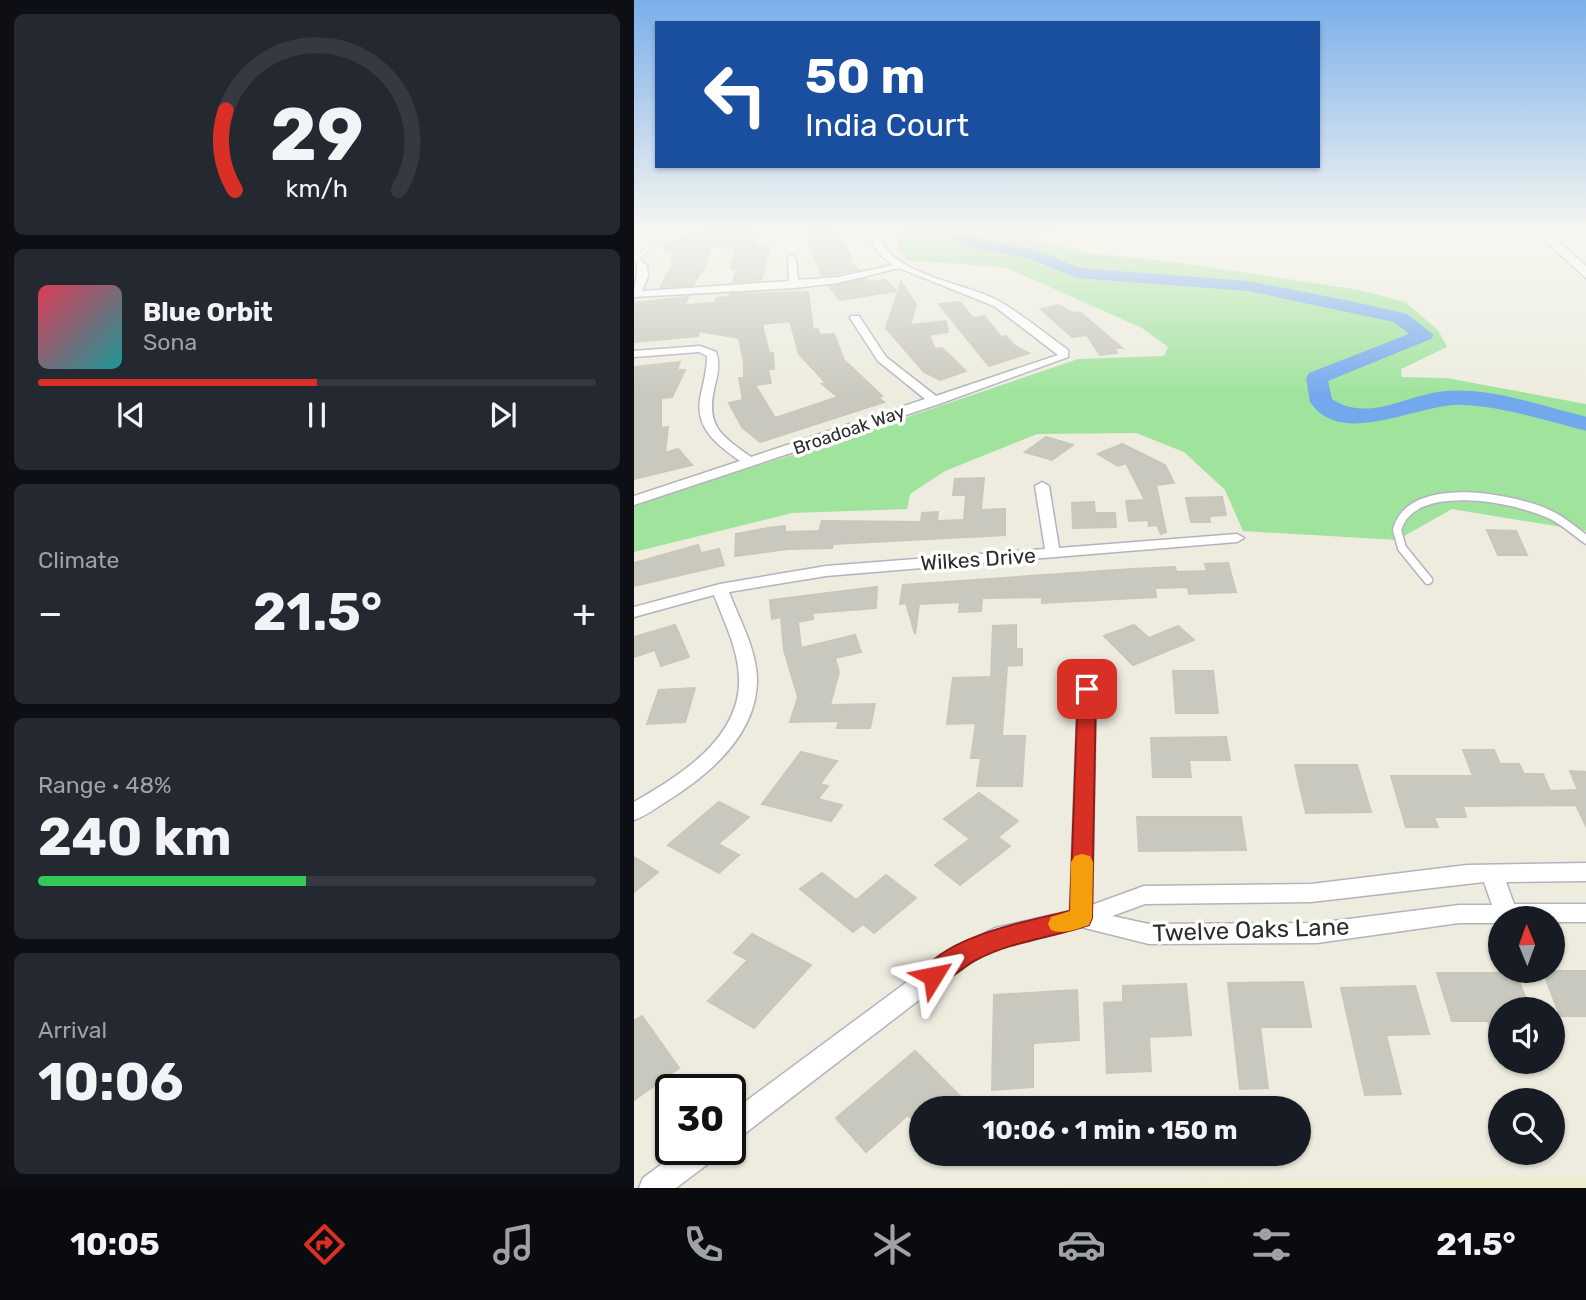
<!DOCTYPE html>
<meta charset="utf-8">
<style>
body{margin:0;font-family:Rubik,sans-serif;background:#242831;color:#f1f3f6;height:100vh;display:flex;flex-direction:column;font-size:26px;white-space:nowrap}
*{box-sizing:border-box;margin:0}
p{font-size:23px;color:#9ea1a6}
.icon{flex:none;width:38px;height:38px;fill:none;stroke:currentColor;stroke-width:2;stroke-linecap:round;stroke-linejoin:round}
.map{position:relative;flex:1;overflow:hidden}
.side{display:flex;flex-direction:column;gap:14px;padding:14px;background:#0d0f14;width:634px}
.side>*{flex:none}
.top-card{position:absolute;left:21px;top:21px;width:665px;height:147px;border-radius:0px;box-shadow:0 2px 5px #0004;background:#1a4fa0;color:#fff;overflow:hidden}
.needle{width:46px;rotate:359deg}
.fabs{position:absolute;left:854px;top:906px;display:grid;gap:14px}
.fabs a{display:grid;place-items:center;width:77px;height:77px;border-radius:50%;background:#171b24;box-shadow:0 2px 5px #0004;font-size:35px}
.speed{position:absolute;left:21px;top:1074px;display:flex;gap:14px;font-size:35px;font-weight:700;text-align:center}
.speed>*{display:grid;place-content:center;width:91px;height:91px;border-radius:50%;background:#171b24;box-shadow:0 2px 5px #0004;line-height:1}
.speed .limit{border:4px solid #111;border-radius:10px;background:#fff;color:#111}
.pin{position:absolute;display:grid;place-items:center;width:60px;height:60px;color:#fff;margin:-30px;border-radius:14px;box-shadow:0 4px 10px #0006}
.me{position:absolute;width:77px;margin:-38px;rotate:55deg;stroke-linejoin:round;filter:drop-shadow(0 0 5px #0008)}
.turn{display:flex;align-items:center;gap:24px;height:147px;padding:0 35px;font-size:32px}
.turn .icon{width:91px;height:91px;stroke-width:2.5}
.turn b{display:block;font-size:49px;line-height:60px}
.big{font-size:52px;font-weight:700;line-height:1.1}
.side .widget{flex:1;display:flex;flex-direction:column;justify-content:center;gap:10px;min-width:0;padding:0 24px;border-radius:10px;background:#242831}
.side .dial{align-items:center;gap:0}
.dial svg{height:182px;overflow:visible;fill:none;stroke:#363941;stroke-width:7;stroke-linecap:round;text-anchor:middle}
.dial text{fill:#f1f3f6;stroke:none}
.song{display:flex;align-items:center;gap:21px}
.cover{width:84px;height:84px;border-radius:10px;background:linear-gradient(135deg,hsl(350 70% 55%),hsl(180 70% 35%))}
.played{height:7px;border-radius:4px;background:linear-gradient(90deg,#d93025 50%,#363941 50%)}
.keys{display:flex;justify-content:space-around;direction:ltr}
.heat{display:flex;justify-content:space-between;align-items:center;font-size:38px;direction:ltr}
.charge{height:10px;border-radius:5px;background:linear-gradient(90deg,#34c759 48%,#363941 0)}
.trip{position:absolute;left:275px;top:1096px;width:402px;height:70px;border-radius:35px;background:#171b24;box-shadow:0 2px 5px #0004;font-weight:700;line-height:70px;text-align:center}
.tab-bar{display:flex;height:112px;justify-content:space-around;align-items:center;background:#090b0e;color:#9ea1a6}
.tab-bar .icon{width:49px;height:49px}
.tab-bar .active{color:#d93025}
.tab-bar b{font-size:32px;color:#f1f3f6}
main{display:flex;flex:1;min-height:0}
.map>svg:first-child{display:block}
.education{fill:#eeeecf}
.green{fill:#9fe39c}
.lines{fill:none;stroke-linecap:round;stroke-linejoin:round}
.river{fill:#74a8ed;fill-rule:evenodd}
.building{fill:#c9c8be;stroke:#c9c8b8;stroke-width:2;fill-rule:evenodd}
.lane-far1-casing{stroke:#b4b2bf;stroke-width:6}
.lane-casing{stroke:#b4b2bf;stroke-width:11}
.street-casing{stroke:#b4b2bf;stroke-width:3}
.secondary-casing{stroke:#b4b2bf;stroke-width:3}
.lane-far1{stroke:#fff;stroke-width:4.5}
.lane{stroke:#fff;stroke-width:8}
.street{fill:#fff;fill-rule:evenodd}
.secondary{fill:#fff;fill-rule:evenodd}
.route{fill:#d93025;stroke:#8d1f18;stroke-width:2}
.slow{fill:#f59e0b}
.labels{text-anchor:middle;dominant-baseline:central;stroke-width:7;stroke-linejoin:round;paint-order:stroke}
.far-street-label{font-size:18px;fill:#2c2c2c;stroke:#fff}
.street-label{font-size:21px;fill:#2c2c2c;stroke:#fff}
.near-street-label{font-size:24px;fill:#2c2c2c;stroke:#fff}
</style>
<main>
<section class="side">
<div class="widget dial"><svg viewBox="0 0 100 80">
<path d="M14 69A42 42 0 1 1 86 69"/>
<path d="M14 69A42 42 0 0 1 10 34" stroke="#d93025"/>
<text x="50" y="56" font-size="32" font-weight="700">29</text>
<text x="50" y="72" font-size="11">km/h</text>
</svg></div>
<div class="widget">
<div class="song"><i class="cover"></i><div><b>Blue Orbit</b><p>Sona</p></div></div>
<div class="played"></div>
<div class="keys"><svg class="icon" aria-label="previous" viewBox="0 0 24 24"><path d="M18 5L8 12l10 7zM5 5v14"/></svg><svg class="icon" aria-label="pause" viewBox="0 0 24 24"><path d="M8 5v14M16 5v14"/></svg><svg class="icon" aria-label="next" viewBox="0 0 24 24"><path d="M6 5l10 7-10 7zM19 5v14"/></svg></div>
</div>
<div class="widget"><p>Climate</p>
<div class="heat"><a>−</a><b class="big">21.5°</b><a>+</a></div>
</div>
<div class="widget"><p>Range · 48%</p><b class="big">240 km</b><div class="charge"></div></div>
<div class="widget"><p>Arrival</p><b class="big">10:06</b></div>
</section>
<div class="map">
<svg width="953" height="1188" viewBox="0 0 953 1188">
<rect width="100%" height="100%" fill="#edecdf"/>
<polygon class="education" points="952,1177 952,1188 231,1188"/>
<polygon class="green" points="265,229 437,229 388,237 454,253 549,263 725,290 771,302 804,330 813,347 767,369 768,377 813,378 952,404 952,531 818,509 763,540 609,531 591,490 550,452 502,433 403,434 311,471 276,494 273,509 158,513 0,552 0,503 188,446 444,359 530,356 534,347 508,328 373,268 273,260 264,248"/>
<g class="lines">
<path class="river" d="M319,229h19l-5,5 13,6 57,10 43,18 168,13 102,20 57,13 27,21 -3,4 -103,42 4,18c37,24 73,-4 113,-8 47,-4 96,15 142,26v14c-41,-10 -81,-24 -123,-26 -45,-3 -121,45 -154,-3l-4,-24 3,-5 100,-39 -15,-12 -146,-31 -171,-13 -50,-20 -57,-11 -22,-12z"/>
</g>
<g class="building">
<polygon points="88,229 116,229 126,250 136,246 127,280 99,282 103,269 97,269 101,250 78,245 69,272 66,272 59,285 27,287 37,268 40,250 31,251 29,242 49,240 59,233"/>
<polygon points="170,229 195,229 204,241 209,241 218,258 213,259 224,270 188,276"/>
<polygon points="232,279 236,282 251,280 262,291 206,300 196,287"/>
<polygon points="267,282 282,305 276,325 312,321 314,332 295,335 301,349 308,348 332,371 306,380 290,372 252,328"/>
<path d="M174,292l5,38 5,-1 2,6 14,-1 10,26 38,36 -4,1 6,5 -124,40 -18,-15 -13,-24 14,-3 -4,-22h5v-15l-5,-25 -40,-7 -1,5 -64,6v-39l54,-6 -3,8 30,-2 2,-5 12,-1 1,-3zM156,321l9,33 27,29 -4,1 16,13 -63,21 -20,-33 16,-2 -3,-14h6l-1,-16h-4l-7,-29z"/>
<polygon points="326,302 339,318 350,316 367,337 372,336 381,346 395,353 355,366 305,304"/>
<polygon points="424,305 439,313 446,312 488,348 480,348 483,353 466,355 453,335 438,337 407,309"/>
<polygon points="46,362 43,370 51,370 38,397 27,398 27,428 34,427 31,453 44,449 58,465 0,479 0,367"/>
<polygon points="412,437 439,445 418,460 391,452"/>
<polygon points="488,444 531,465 540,483 522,485 532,532 527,534 523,525 515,526 514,520 495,521 492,501 511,500 492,463 484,466 464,454"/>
<polygon points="350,478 347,510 371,509 371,535 199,544 198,548 154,549 101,556 102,534 134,528 151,526 151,532 185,531 188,521 287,522 288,513 304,512 303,521 330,520 332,495 319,495 321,479"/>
<polygon points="588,497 592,515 575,516 576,522 557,522 552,498"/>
<polygon points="460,502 461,513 481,513 482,527 439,528 438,503"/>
<polygon points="853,530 882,531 893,555 864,555"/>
<polygon points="64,545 67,553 85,549 90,565 0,586 0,563"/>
<polygon points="594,563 602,592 555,594 554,587 521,588 522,597 408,603 408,597 348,598 347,611 325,612 326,602 285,604 281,634 272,603 266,604 269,585 498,569 541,567 542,572 573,571 571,564"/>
<polygon points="243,587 242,608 178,613 179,619 164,622 167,648 221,635 227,652 201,658 205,672 196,705 241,704 236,728 203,728 205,721 156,722 164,697 150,650 147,617 138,619 136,600"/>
<polygon points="41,625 55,657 27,666 21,650 0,657 0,637"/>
<polygon points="382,625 382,649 388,649 388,665 373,666 368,736 391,736 388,786 343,786 347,758 337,758 342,723 313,724 319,678 357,677 359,626"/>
<polygon points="500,625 515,638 544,626 560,640 499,665 470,636"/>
<polygon points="539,671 579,671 584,713 542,713"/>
<polygon points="61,688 51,722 13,724 25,690"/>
<polygon points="592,737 596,760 555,760 557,777 519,777 517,738"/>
<polygon points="829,750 860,750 866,764 885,764 890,774 909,774 916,791 944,790 936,771 953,772 953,828 942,805 829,806 832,817 800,817 804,827 772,827 757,776 839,776"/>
<polygon points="167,752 203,761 186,784 194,786 184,799 208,805 197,821 128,804"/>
<polygon points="661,765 723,765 737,812 672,813"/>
<polygon points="345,793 384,821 364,837 376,846 326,885 301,865 336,839 310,819"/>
<polygon points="85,802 115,817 84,844 105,855 85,873 34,845"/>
<polygon points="503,817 607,817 612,850 505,851"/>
<polygon points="0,857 24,872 0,892"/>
<polygon points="188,873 222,900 252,875 282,898 240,933 229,924 219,932 166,889"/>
<polygon points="118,934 177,965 120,1028 74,1001 114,960 100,953"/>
<polygon points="909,971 953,971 953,1016 926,1016"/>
<polygon points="803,973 882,973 896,1010 866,1010 864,1049 854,1021 818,1021"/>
<polygon points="669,982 677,1027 626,1027 634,1088 606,1089 594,983"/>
<polygon points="552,984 557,1035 515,1037 517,1071 473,1073 470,1003 489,1002 489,986"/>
<polygon points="781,986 795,1034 752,1035 767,1094 731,1095 707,988"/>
<polygon points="443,990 445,1040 399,1043 399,1087 358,1090 360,995"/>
<polygon points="8,1016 45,1068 0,1100 0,1021"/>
<polygon points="281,1051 331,1101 324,1108 287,1108 287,1129 274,1115 232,1152 202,1118"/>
</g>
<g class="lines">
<defs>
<g id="lane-far1">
<polyline points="8,229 11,240 48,235 56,229"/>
<polyline points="786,229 848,229"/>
<polyline points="591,231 677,229"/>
<polyline points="915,239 926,235 953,235"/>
<polyline points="0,241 11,240 14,250 1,257 8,265"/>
</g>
<path id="lane" d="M794,580l-26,-32 -5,-18c14,-53 119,-32 154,-15 13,6 24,17 36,25"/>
<g id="street">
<path d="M236,229h8c5,45 85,53 119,71 25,14 47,33 71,50v7l-129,47 -305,101v-9l106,-35c-24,-17 -47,-34 -39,-67 3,-13 6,-25 6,-38l-8,-4 -65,5v-6l66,-5 16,6c4,10 2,22 -1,33 -10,41 5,50 36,72l174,-58 -47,-38 -28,-43 1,-2h8l27,41 50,39 122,-41 -64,-49 -95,-38 -61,15 -44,5 -160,9c0,-12 4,-20 3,-32l5,-3 5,3 1,11 -6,15 147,-10 -1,-23 4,-3 4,3 2,22 40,-3 55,-12c-14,-10 -22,-18 -23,-36z"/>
<path d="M408,482l7,4 10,62 178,-14 7,4 -7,4 -411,34 -97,16c10,27 28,58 28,88 0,54 -48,95 -90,121 -11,7 -21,15 -33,19v-18c45,-26 108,-64 105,-125 -1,-28 -15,-56 -25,-82l-80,22v-10l86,-23 106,-18 219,-17 -10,-63z"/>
<path d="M453,683l6,2 3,4 -4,216 52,-19 167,-2 156,-19 120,-2v18l-81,1 8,22h73v18h-34v-3h-53v4h-41l-142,20 -168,1 -68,-17 -81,19 -38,21 -223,171 -9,4v-29l216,-160 49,-25 75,-17 8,-222 3,-4zM850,882l8,23h-33l-142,18 -168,1 -37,-8 33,-12 166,-2z"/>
<polygon points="47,1150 82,1150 79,1160 42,1188 5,1188 9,1178"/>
</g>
<polygon id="secondary" points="898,229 911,229 953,267 953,279"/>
</defs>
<use href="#lane-far1" class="lane-far1-casing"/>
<use href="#lane" class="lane-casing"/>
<use href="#street" class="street-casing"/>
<use href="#secondary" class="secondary-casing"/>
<use href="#lane-far1" class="lane-far1"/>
<use href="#lane" class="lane"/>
<use href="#street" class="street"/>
<use href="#secondary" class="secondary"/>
</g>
<linearGradient id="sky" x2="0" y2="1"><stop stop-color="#79afea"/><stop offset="0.58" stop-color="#f7f6f1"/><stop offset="1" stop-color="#f7f6f1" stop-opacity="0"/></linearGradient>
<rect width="953" height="396" fill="url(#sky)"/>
<path class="route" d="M453,683l9,6 -4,229 -3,7c-38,13 -77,16 -113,35 -16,8 -34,30 -51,23l-4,-7c18,-39 110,-56 149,-65l8,-222z"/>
<path class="slow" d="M448,854l8,2 3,6 -1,56 -3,7c-12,4 -26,10 -38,5l-3,-6 3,-7 19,-6 1,-49 4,-6z"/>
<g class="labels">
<g class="far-street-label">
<text transform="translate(215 430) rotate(-19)">Broadoak Way</text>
</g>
<g class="street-label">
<text transform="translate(344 559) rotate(-4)">Wilkes Drive</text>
</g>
<g class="near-street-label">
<text transform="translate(617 930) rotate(-2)">Twelve Oaks Lane</text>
</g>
</g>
</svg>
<div class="fabs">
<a><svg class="needle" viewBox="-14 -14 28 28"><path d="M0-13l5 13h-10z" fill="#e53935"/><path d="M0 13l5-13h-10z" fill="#9ea1a6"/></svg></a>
<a><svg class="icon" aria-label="sound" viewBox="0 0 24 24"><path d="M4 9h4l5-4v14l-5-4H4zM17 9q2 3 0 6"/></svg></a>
<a><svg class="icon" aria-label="search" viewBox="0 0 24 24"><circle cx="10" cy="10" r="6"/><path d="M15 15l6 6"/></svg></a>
</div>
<div class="speed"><div class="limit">30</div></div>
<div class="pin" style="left:453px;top:689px;background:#d93025"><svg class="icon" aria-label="arrive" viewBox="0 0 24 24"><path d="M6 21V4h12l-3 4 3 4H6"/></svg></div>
<svg class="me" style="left:299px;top:976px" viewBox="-20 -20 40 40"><path d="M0-17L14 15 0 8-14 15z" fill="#d93025" stroke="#fff" stroke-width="4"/></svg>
<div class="trip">10:06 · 1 min · 150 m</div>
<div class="top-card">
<div class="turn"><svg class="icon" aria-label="left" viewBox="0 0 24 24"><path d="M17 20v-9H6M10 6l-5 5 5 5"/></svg><div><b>50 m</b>India Court</div></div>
</div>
</div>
</main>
<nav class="tab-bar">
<b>10:05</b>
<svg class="icon active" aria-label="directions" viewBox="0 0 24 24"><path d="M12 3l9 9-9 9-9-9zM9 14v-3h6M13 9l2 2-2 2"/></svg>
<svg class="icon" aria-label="music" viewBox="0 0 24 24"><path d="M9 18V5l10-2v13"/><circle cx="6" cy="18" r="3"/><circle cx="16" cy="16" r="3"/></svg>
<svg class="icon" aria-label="phone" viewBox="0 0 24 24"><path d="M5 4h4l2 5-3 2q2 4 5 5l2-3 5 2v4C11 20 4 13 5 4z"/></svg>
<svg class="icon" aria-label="climate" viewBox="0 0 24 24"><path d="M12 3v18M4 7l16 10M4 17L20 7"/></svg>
<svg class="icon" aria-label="car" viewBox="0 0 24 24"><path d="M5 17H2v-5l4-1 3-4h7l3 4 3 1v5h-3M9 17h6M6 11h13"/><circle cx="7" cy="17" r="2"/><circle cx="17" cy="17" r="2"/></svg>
<svg class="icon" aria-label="filters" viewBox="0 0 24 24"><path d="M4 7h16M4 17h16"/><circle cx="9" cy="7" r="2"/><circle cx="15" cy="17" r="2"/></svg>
<b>21.5°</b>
</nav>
